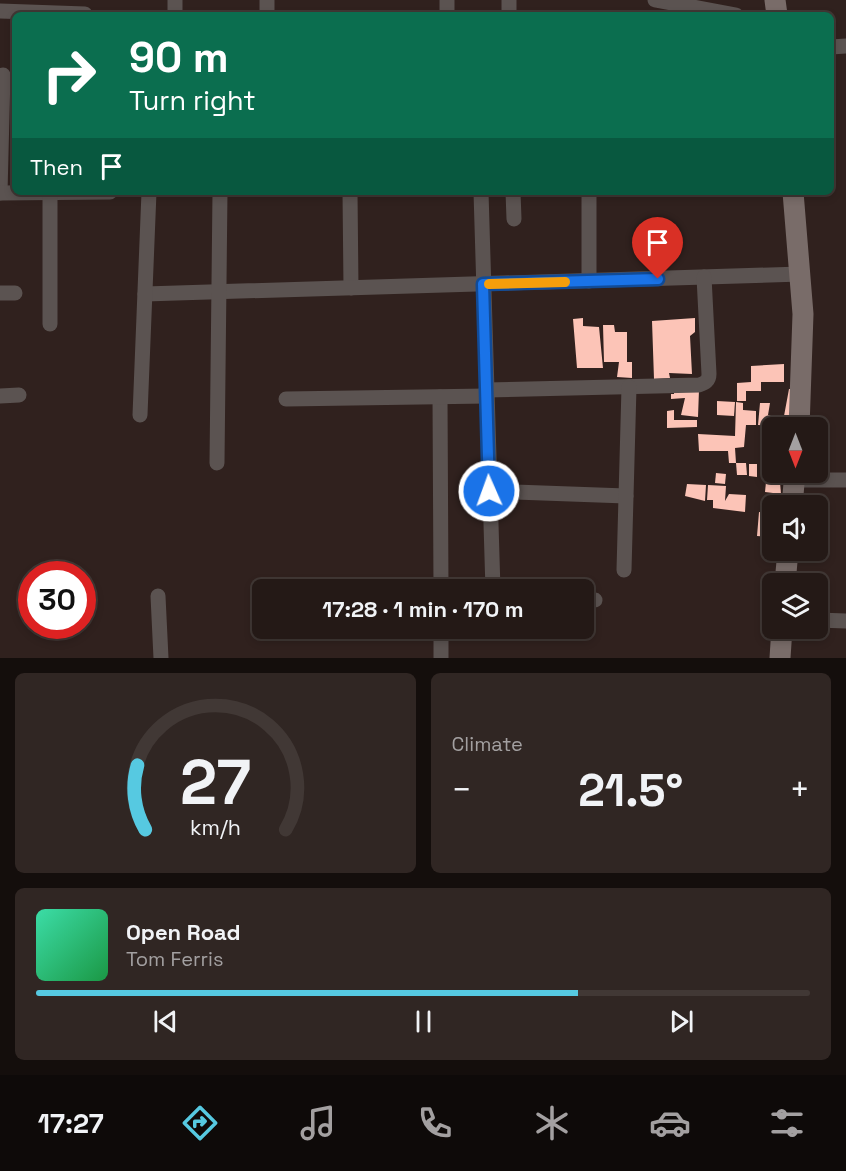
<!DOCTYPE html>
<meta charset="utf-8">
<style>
body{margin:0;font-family:"Space Grotesk",sans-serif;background:#302623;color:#f1f3f6;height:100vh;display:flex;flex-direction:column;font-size:22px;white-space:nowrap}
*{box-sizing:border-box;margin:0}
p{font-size:20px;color:#a3a0a1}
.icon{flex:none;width:33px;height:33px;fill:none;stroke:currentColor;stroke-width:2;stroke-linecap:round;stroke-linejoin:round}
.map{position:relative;height:658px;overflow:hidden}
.drawer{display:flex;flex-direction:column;gap:15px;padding:15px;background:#140e0c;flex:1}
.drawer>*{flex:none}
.guide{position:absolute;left:12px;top:12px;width:822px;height:183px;border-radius:9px;box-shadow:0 3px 9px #0003,0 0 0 2px #413835;background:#0b6e4f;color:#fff;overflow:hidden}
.needle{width:39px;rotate:180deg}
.tools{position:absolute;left:762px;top:417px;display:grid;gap:12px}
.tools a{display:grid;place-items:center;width:66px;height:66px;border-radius:9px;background:#241916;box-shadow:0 3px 9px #0003,0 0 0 2px #413835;font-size:30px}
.speed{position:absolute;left:18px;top:561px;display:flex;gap:12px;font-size:30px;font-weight:700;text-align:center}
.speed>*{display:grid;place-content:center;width:78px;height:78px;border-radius:50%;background:#241916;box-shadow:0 3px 9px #0003,0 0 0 2px #413835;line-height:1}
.speed .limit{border:9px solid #d22;background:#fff;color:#111}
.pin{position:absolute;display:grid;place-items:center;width:51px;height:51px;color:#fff;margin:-62px -26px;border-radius:50% 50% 50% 0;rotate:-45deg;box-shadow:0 0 6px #0007}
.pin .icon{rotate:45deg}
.me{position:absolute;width:66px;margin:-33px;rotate:358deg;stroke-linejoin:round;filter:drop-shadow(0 0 4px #0008)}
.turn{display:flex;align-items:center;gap:21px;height:126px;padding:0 18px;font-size:27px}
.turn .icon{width:78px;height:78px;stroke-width:2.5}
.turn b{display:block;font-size:42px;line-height:51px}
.then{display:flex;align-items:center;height:57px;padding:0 18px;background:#0003;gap:12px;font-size:22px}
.big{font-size:45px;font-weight:800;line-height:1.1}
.drawer .widget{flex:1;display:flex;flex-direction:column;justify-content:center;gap:9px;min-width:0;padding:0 21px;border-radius:9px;background:#302623}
.drawer .dial{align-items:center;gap:0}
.dial svg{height:156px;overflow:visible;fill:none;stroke:#413835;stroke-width:7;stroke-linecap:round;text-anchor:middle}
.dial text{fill:#f1f3f6;stroke:none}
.song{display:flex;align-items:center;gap:18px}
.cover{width:72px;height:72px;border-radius:9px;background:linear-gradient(135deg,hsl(160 70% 55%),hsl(140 70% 35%))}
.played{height:6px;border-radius:3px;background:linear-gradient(90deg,#56c9e1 70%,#413835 70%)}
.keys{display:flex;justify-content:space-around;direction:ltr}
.heat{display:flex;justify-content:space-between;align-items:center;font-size:33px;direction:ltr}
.drawer .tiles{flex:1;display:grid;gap:15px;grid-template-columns:1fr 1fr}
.widget:last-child{grid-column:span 2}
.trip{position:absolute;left:252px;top:579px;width:342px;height:60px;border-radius:9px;background:#241916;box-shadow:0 3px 9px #0003,0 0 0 2px #413835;font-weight:800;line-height:60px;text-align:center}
.tab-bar{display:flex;height:96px;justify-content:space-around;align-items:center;background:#0e0a09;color:#a3a0a1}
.tab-bar .icon{width:42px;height:42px}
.tab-bar .on{color:#56c9e1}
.tab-bar b{font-size:27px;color:#f1f3f6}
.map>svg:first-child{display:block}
.building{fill:#fcc4b7}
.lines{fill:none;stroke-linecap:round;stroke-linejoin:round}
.street{stroke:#5b5351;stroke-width:15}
.secondary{stroke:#796c69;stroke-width:21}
.route-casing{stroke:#114b97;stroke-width:15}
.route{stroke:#1a73e8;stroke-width:10}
.slow{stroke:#f59e0b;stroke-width:10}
</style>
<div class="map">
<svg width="846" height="658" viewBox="0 0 846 658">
<rect width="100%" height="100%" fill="#30211e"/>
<g class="building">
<polygon points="583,318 583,326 599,327 603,368 577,368 573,319"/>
<polygon points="695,318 695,332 690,336 692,374 669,373 670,378 654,379 652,321"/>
<polygon points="603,325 614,325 615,332 627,332 627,362 632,362 632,378 617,377 619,362 604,362"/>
<polygon points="784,364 784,382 761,382 761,391 746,391 746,401 737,401 737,383 751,382 751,366"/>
<polygon points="789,389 793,389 789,426 758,425 760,403 770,403 768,415 784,416"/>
<polygon points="699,390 698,417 681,415 685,398 671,399 671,394 674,394 674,391"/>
<polygon points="717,401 735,402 734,416 717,415"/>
<polygon points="736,402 743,403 743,410 756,411 756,425 746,425 744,447 735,448 736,463 729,463 728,451 699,451 698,434 735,436"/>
<polygon points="674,410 674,420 697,420 697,427 667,428 667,411"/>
<polygon points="818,428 829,428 826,446 818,444"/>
<rect x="764" y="439" width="8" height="10"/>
<polygon points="736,463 746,463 747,475 737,475"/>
<polygon points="749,464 757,464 757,477 749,476"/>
<polygon points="768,469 772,469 772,472 782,472 781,475 767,475"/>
<polygon points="716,473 726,474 725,484 715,483"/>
<polygon points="766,482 780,482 781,494 765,492"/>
<polygon points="687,484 706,485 705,501 685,496"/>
<polygon points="708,485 726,486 725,501 729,494 746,495 745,512 713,508 713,500 707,500"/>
<polygon points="769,499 779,499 780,506 772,506 772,512 770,512"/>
<polygon points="759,512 767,513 767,519 768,513 772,513 772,537 757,536"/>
</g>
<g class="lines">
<g class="street">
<polyline points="175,0 175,15"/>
<polyline points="509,0 509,15"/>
<polyline points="655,0 736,15"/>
<polyline points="0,11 85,14"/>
<polyline points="267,15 267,0"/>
<polyline points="447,15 447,0"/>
<polyline points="831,47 846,46"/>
<polyline points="350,192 351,288"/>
<polyline points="481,192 493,590"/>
<polyline points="513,192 514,219"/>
<polyline points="589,192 589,281"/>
<polyline points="0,193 3,75"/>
<polyline points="0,193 110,192"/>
<polyline points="50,193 50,324"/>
<polyline points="0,293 15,293"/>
<polyline points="145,294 801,274"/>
<path d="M486,390l213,-5c6,-2 10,-4 10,-11l-5,-97"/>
<polyline points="0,396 19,395"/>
<polyline points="440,397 441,590"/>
<polyline points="286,399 487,396"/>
<polyline points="140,415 149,192"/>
<polyline points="217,463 220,192"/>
<polyline points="794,480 846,480"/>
<polyline points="489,491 626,496"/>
<polyline points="624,570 629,387"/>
<polyline points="158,596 161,658"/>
<polyline points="584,599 595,600"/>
<polyline points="818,620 846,621"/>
<polyline points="441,628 441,658"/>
</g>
<g class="secondary">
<polyline points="775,0 777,15"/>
<polyline points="793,192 803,314 799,428"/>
<polyline points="792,506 795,472"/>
<polyline points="785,584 788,550"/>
<polyline points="780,658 782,628"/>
</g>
</g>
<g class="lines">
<defs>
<polyline id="route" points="489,491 483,284 658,279"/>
</defs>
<use href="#route" class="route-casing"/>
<use href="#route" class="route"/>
<polyline class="slow" points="489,284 565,282"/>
</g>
</svg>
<div class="tools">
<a><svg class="needle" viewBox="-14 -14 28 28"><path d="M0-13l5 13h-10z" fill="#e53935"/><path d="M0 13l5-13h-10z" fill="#a3a0a1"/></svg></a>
<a><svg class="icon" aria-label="sound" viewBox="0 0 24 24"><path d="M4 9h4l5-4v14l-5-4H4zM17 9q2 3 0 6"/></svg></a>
<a><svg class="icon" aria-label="layers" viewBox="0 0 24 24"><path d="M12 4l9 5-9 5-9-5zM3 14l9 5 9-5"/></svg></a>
</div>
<div class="speed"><div class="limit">30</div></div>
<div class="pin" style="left:658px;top:279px;background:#d93025"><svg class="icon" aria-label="arrive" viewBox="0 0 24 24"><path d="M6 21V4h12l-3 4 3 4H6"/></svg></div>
<svg class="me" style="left:489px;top:491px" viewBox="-20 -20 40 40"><circle r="17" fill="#1a73e8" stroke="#fff" stroke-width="3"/><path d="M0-11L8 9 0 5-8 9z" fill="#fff"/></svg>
<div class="trip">17:28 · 1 min · 170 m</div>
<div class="guide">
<div class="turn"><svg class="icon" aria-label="right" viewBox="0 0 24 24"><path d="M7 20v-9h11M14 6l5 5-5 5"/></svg><div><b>90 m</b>Turn right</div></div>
<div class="then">Then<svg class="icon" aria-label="arrive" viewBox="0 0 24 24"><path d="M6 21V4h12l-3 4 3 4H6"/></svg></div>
</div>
</div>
<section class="drawer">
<div class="tiles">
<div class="widget dial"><svg viewBox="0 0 100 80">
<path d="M14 69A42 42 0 1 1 86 69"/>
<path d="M14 69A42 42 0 0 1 10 36" stroke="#56c9e1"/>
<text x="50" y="56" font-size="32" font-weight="700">27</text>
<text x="50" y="72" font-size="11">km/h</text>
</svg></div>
<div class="widget"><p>Climate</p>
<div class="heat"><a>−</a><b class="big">21.5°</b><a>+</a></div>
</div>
<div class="widget">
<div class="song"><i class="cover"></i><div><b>Open Road</b><p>Tom Ferris</p></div></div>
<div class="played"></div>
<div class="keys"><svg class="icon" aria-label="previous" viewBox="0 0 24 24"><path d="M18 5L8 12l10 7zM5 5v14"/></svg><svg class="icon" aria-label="pause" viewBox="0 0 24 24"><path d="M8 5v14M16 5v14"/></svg><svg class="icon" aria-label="next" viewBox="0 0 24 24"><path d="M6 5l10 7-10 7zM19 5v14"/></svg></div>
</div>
</div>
</section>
<nav class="tab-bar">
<b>17:27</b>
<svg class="icon on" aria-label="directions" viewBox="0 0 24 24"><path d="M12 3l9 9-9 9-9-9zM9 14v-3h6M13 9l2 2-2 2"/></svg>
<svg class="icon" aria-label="music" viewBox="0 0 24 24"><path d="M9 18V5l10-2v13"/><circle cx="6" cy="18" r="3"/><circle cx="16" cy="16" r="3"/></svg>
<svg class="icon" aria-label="phone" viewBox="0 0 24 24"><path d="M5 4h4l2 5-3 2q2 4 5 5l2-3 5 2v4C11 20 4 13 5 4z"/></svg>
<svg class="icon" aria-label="climate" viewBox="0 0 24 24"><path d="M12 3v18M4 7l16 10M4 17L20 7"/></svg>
<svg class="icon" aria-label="car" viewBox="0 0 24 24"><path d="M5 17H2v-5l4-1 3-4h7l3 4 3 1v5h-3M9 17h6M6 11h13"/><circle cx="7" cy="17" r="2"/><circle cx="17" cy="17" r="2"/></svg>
<svg class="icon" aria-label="filters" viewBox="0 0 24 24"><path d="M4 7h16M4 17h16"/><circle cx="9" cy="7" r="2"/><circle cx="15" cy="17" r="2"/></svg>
</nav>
